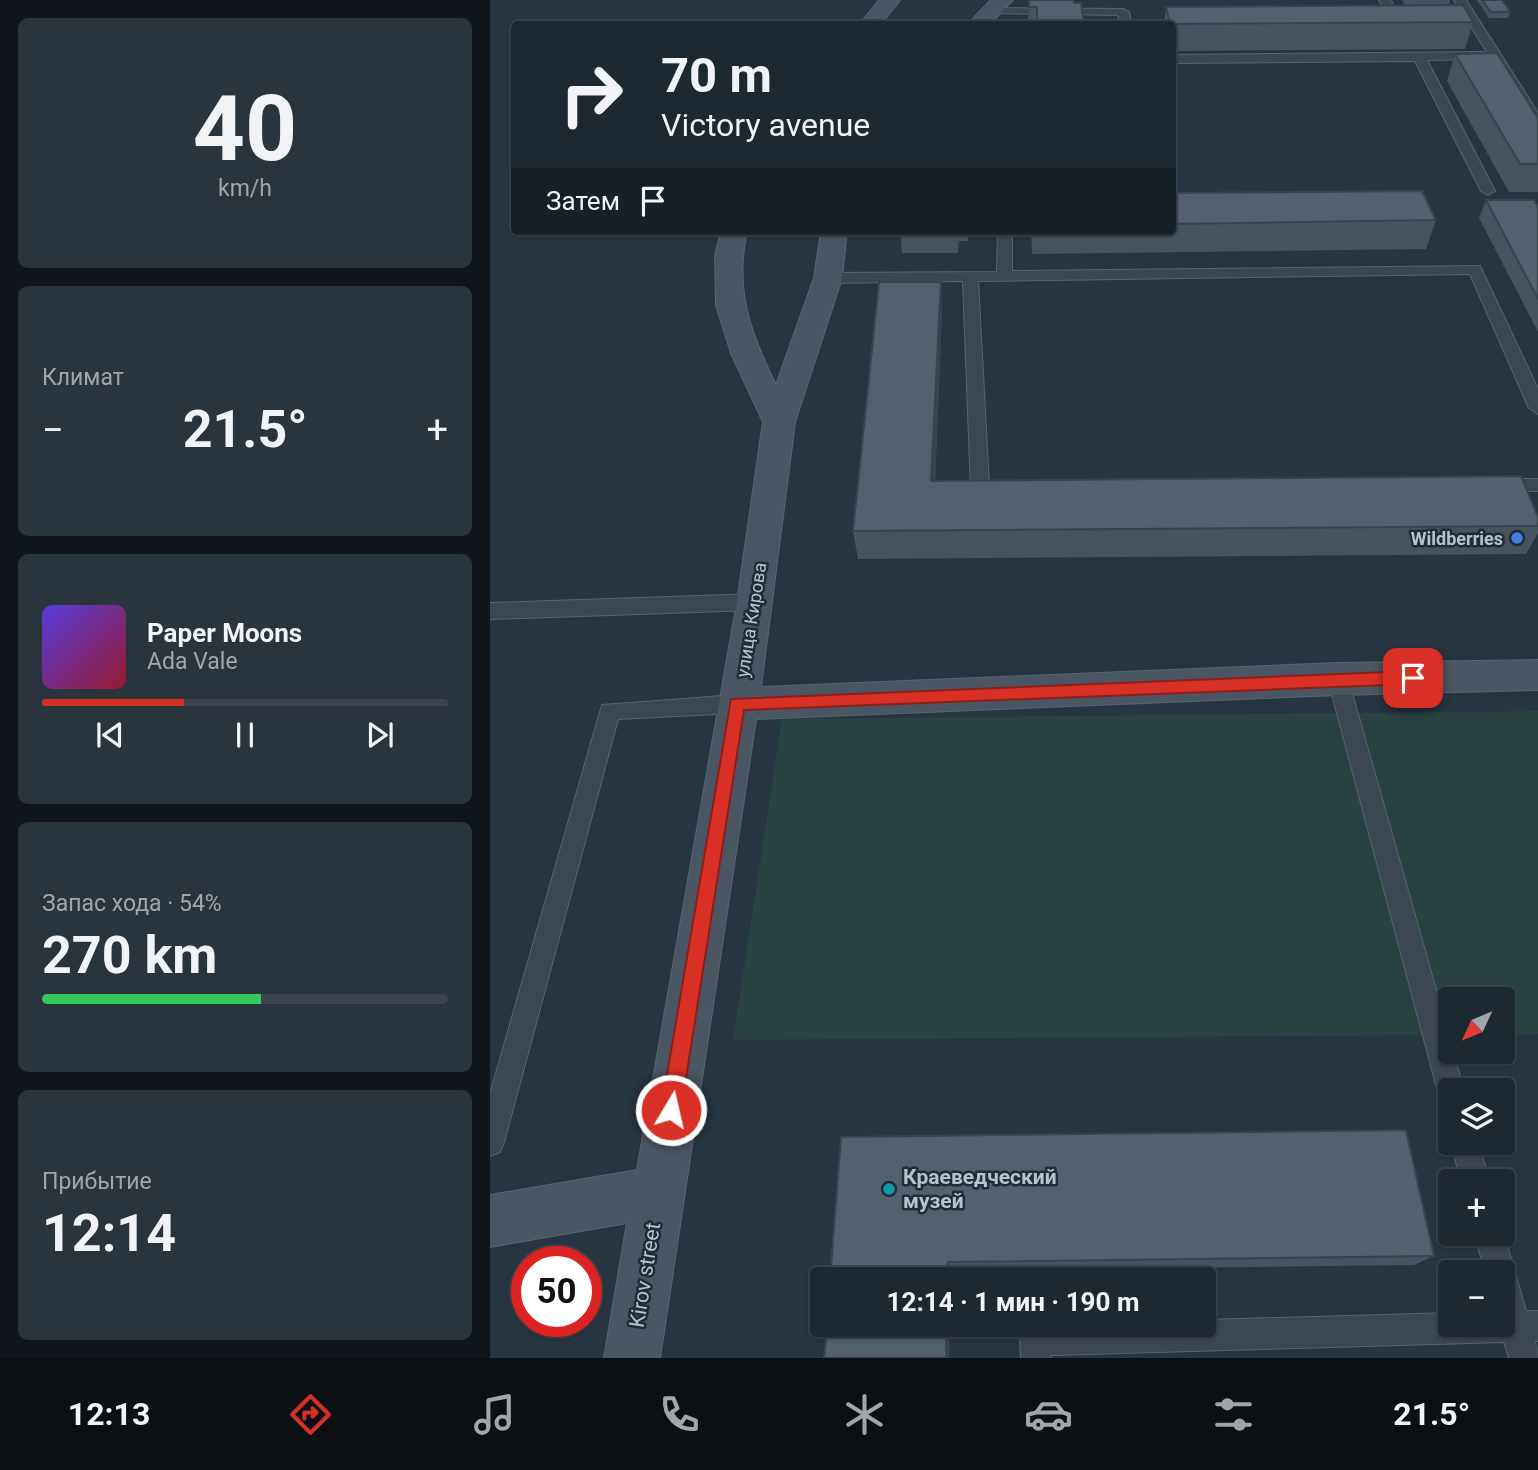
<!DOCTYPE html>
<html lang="ru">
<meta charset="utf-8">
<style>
body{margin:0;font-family:Roboto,sans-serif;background:#2a343d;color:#f1f3f6;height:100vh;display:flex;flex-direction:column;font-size:26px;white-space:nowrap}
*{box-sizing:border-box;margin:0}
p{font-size:23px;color:#a0a6ab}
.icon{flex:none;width:38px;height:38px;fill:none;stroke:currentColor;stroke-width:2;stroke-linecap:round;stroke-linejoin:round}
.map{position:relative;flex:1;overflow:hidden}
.panel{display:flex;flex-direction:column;gap:18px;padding:18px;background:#10161b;width:490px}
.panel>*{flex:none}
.top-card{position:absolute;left:21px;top:21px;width:665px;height:214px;border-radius:7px;box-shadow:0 2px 5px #0004,0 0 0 2px #3b444d;background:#1d2831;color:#f1f3f6;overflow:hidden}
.needle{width:46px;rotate:226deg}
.tools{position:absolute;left:948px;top:987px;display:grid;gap:14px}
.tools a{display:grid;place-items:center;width:77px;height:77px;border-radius:7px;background:#1d2831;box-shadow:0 2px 5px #0004,0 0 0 2px #3b444d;font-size:35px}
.speed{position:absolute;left:21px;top:1246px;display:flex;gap:14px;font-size:35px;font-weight:700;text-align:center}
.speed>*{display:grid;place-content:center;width:91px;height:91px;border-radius:50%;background:#1d2831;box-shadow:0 2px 5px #0004,0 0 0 2px #3b444d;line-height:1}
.speed .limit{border:10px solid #d22;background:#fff;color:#111}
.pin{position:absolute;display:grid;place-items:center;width:60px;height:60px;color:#fff;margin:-30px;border-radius:14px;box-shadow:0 4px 10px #0006}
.me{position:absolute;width:77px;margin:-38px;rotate:9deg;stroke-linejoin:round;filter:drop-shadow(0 0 5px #0008)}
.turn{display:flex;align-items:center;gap:24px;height:147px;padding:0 35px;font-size:32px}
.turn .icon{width:91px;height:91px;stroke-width:2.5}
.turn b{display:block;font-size:49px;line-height:60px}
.then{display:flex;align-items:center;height:66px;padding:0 35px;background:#0003;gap:14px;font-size:26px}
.big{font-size:52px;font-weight:700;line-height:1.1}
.panel .widget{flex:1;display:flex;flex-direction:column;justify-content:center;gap:10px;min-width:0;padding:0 24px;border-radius:10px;background:#2a343d}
.panel .dial{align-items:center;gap:0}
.dial b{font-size:91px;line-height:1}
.song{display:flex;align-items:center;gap:21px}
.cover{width:84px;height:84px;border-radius:10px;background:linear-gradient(135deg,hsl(250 70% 55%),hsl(350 70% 35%))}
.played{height:7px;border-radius:4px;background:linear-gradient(90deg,#d93025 35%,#3b444d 35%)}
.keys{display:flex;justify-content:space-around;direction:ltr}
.heat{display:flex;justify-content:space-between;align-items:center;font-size:38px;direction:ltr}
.charge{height:10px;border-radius:5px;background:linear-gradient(90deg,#34c759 54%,#3b444d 0)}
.trip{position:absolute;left:320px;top:1267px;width:406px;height:70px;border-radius:7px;background:#1d2831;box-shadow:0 2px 5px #0004,0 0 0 2px #3b444d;font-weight:700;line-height:70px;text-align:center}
.tab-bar{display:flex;height:112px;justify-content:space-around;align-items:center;background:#0c1014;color:#a0a6ab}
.tab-bar .icon{width:49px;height:49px}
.tab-bar .selected{color:#d93025}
.tab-bar b{font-size:32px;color:#f1f3f6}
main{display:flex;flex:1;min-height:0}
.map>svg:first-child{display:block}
.green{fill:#294242}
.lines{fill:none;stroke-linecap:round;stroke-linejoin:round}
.lane-casing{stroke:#59656e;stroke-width:2}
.secondary-casing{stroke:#59656e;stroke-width:2}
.lane{fill:#3c4751;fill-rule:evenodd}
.secondary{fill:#4a5664;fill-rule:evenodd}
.wall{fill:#47535f}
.shaded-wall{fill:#3a434d}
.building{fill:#53606e;stroke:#3a434d;stroke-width:2}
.route{fill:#d93025;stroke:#8d1f18;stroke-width:2}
.shop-dot{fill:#3f7fe0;stroke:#202c36;stroke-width:2.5}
.culture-dot{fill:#0f9aa8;stroke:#202c36;stroke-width:2.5}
.labels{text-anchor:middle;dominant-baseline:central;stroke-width:5;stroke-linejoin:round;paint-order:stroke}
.poi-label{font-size:18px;font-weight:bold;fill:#b8c2cb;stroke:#202c36;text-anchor:end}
.street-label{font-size:18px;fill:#b8c2cb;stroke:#202c36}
.near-poi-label{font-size:21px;font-weight:bold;fill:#b8c2cb;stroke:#202c36;text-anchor:start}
.near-street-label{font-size:21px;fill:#b8c2cb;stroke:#202c36}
</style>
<main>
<section class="panel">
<div class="widget dial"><b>40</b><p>km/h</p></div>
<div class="widget"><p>Климат</p>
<div class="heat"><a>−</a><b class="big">21.5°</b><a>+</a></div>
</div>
<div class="widget">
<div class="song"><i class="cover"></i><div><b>Paper Moons</b><p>Ada Vale</p></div></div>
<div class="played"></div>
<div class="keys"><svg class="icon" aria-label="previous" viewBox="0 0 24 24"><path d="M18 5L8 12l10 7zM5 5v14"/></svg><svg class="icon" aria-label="pause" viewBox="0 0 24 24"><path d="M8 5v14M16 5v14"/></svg><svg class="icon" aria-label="next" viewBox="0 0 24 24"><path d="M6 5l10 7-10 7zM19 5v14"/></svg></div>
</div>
<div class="widget"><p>Запас хода · 54%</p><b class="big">270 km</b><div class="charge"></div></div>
<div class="widget"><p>Прибытие</p><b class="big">12:14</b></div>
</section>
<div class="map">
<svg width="1048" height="1358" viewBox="0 0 1048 1358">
<rect width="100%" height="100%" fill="#273541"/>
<polygon class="green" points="1048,711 1048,1034 1013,1035 1013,999 961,999 961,1035 243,1040 292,719"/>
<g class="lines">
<defs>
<g id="lane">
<polygon points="889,0 901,0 903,5 893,7"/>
<polygon points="964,0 976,0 1048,113 1048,127 1042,123"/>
<polygon points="502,8 633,9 639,12 641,24 630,24 628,15 498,13 496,11"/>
<polygon points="993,52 999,56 997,59 937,60 1005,191 998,195 991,191 925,61 682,63 682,55"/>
<polygon points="508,231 522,231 522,271 990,266 1048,389 1048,414 1039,408 980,274 488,281 499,485 513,486 516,491 513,496 484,496 481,491 473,281 338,283 330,278 338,273 507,272"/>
<polygon points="1008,479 1048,479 1048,491 1002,490 999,485 1002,480"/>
<polygon points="265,594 272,597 275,602 272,607 265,610 0,619 0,603"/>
<polygon points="848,671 855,673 858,679 961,1043 961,1052 963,1052 974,1090 961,1090 961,1105 951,1102 948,1092 838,679 841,673"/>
<polygon points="247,695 255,698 258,704 255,710 247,713 128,719 14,1142 10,1152 0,1156 0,1094 112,705"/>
<polygon points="961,1143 989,1143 999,1181 971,1181"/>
<polygon points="1013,1231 1036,1311 1048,1311 1048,1341 1045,1341 1048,1358 1019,1358 1014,1342 561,1355 561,1358 531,1358 530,1340 534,1329 545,1325 714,1325 714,1320 961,1313 961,1325 1013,1325 1013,1272 995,1272 985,1234 1013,1234"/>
</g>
<g id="secondary">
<polygon points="389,0 410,0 391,24 370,24"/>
<polygon points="501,0 523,0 500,24 478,24"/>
<path d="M231,231h26c-13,58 3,102 29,154l38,-107 7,-47h26l-5,47 -47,144 -34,265 577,-24 200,-3v30l-200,5 -582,24 -96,639h-56l23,-135 -137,24v-52l147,-25 100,-568 26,-180 -32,-69 -15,-48 -1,-49z"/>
</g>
</defs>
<use href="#lane" class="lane-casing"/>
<use href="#secondary" class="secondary-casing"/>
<use href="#lane" class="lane"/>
<use href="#secondary" class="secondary"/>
</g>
<g class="wall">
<polygon points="539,0 591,3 593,24 538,24"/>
<polygon points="912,0 960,0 959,6 983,22 975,49 682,51 682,24 674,24 676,7 915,6"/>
<polygon points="987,0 1012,0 1020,12 1018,18 999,18"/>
<polygon points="965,54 1048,118 1048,192 1019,192 957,81"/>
<polygon points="682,193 946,220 936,249 542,254 541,231 682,231"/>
<polygon points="996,200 1048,207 1048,332 989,218"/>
<polygon points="410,231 478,231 478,241 469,241 468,253 412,253"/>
<polygon points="452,310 445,481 1048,517 1048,533 1036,554 368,559 363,531"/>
<polygon points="351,1137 944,1256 924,1265 461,1271 460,1279 340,1279"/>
</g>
<g class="shaded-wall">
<polygon points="467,231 468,231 468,253"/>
<polygon points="451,282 452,310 444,509 441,481"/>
<polygon points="458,1262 461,1271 460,1279 457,1279"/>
<polygon points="456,1325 460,1325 459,1358 456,1358"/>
</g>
<g class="building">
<polygon points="539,0 583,0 584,3 591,3 594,23 540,24 540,20 548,20 547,13 547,7 539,7"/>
<polygon points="992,0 1012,0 1020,12 1001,12"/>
<polygon points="973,5 983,22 680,24 676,7"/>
<polygon points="1007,53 1048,118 1048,164 1030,164 965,54"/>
<polygon points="932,191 946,220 682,224 682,193"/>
<polygon points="996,200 1044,200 1048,207 1048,299"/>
<polygon points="389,282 451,282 441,481 1031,476 1048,517 1048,526 363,531"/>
<polygon points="916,1130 944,1256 458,1262 457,1279 340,1279 351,1137"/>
<polygon points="337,1325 456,1325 456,1358 334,1358"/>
</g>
<polygon class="route" points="923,671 931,678 923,684 254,710 191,1110 188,1118 181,1121 174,1118 171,1110 241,699"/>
<circle class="shop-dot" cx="1027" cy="538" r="7"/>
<circle class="culture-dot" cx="399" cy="1189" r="7"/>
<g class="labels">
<g class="poi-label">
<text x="1013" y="538">Wildberries</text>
</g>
<g class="street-label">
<text transform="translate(261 620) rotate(-81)">улица Кирова</text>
</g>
<g class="near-poi-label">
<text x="413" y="1177">Краеведческий<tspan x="413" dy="24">музей</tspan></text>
</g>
<g class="near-street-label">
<text transform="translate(155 1275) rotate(-81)">Kirov street</text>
</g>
</g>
</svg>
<div class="tools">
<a><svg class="needle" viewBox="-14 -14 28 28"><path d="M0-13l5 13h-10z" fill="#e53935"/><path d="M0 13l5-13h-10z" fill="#a0a6ab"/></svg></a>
<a><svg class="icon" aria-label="layers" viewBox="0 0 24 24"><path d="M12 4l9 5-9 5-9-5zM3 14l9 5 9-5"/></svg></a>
<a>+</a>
<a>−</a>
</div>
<div class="speed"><div class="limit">50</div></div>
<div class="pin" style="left:923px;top:678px;background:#d93025"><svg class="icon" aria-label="arrive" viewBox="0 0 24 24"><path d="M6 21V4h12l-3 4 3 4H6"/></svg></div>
<svg class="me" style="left:181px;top:1110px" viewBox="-20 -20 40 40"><circle r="17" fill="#d93025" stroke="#fff" stroke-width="3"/><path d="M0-11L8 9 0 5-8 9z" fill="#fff"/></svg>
<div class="trip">12:14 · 1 мин · 190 m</div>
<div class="top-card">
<div class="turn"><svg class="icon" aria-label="right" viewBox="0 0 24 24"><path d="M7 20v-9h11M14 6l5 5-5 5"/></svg><div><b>70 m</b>Victory avenue</div></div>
<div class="then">Затем<svg class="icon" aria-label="arrive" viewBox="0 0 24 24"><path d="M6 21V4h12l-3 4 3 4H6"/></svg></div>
</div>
</div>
</main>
<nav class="tab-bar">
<b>12:13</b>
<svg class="icon selected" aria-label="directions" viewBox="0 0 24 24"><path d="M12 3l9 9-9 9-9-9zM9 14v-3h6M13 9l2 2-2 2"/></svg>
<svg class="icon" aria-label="music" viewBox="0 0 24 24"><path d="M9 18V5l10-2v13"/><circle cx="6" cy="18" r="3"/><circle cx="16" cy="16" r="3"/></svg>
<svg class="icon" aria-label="phone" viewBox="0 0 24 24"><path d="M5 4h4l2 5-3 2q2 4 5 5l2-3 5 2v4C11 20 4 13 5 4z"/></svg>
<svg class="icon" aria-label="climate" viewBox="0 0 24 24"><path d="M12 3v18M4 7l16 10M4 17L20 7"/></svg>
<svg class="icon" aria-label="car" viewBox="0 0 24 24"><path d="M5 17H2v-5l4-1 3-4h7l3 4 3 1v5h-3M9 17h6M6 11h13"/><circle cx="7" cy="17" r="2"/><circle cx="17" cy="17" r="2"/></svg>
<svg class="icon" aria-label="filters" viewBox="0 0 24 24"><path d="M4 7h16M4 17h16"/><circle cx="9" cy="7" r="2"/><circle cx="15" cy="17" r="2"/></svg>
<b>21.5°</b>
</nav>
